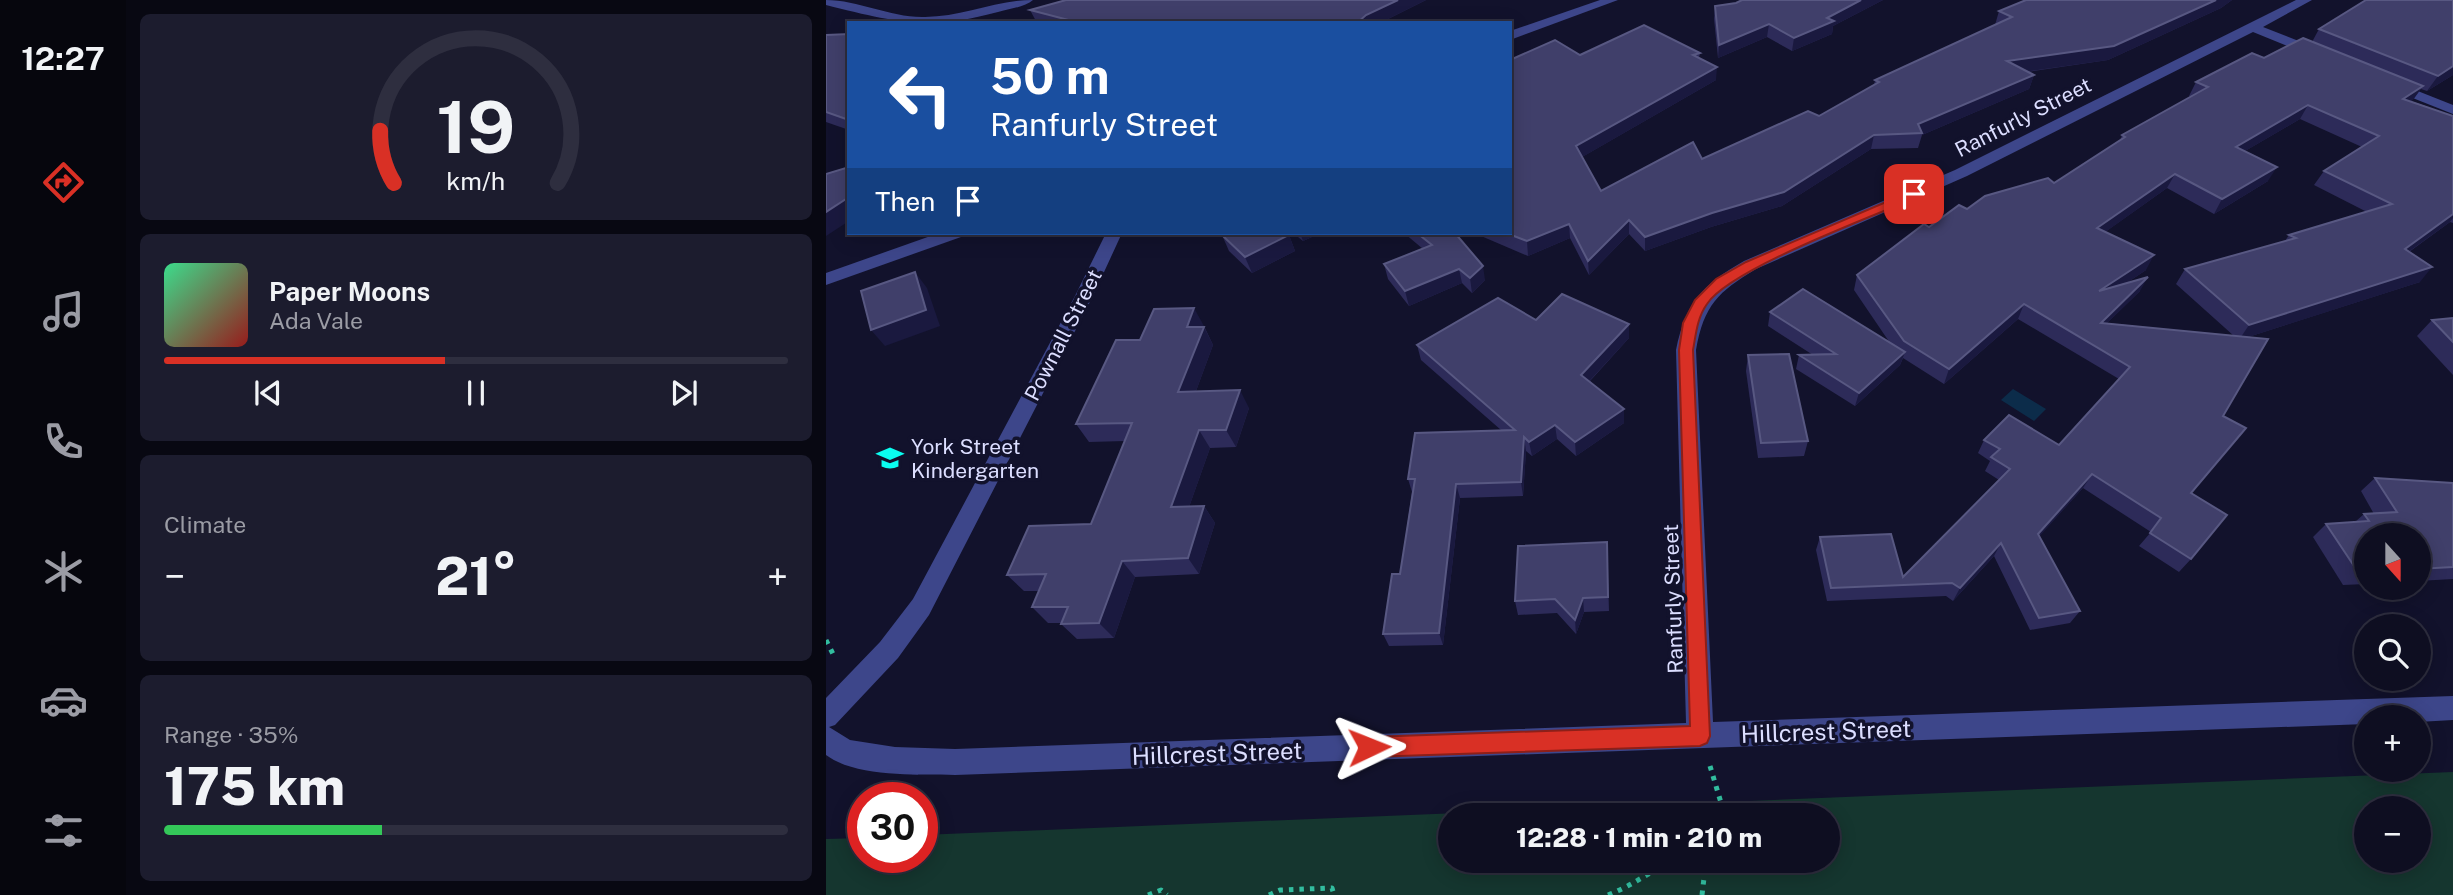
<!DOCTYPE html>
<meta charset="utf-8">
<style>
body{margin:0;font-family:"Public Sans",sans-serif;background:#1c1c2e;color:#f1f3f6;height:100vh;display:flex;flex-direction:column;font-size:26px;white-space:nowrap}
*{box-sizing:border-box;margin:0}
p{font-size:23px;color:#9b9ca5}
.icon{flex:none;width:38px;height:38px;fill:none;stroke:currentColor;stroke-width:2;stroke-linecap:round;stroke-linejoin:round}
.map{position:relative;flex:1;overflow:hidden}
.sheet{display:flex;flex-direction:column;gap:14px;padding:14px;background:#080812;width:700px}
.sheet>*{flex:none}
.guide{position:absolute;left:21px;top:21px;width:665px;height:214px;border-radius:0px;box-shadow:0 4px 18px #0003,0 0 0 2px #2e2e3f;background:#1a4fa0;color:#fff;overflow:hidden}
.needle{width:46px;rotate:159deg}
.buttons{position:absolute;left:1528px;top:523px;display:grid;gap:14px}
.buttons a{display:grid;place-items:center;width:77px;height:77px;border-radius:50%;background:#0e0e21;box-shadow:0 4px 18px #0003,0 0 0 2px #2e2e3f;font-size:35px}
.speed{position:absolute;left:21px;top:782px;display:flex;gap:14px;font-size:35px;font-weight:700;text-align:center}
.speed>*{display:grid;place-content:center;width:91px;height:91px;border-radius:50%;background:#0e0e21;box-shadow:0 4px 18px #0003,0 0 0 2px #2e2e3f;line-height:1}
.speed .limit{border:10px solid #d22;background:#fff;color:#111}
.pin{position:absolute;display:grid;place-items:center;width:60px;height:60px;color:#fff;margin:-30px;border-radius:14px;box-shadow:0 4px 10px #0006}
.me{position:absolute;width:77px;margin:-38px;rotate:88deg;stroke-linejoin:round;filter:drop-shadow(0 0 5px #0008)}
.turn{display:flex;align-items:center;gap:24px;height:147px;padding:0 28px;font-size:32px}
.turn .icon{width:91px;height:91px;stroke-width:2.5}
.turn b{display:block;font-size:49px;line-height:60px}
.then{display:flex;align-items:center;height:66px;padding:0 28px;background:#0003;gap:14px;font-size:26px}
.big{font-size:52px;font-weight:800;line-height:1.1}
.sheet .tile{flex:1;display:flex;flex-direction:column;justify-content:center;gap:10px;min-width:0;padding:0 24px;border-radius:10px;background:#1c1c2e}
.sheet .dial{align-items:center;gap:0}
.dial svg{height:182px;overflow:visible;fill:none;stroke:#2e2e3f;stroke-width:7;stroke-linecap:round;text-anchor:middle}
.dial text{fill:#f1f3f6;stroke:none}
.song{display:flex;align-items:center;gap:21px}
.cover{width:84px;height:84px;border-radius:10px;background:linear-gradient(135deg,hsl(150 70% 55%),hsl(0 70% 35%))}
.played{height:7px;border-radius:4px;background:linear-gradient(90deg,#d93025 45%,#2e2e3f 45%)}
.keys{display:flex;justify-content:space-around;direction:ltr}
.heat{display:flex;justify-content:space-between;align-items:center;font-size:38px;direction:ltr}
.charge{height:10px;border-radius:5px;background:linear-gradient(90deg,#34c759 35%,#2e2e3f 0)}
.trip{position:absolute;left:612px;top:803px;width:402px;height:70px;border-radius:35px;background:#0e0e21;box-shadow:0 4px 18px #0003,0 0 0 2px #2e2e3f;font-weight:800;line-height:70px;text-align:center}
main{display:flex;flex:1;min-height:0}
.tab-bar{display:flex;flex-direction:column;width:126px;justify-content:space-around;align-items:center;background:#06060d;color:#9b9ca5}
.tab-bar .icon{width:49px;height:49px}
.tab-bar .selected{color:#d93025}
.tab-bar b{font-size:32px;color:#f1f3f6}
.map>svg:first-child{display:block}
.green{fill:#15362f;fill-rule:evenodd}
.water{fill:#0c2c4a}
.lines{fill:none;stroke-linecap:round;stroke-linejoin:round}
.path{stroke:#32bd9f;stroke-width:5;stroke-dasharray:4.5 6;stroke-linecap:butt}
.minor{fill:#3d468a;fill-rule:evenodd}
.wall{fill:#2d2b59;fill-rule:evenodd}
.shaded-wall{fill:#1a193f}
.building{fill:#403f6a;stroke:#585882;stroke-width:2}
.route{fill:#d93025;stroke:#8d1f18;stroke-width:2}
.labels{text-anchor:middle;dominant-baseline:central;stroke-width:7;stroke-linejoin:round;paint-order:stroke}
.street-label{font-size:21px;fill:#dcdeff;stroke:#12122c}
.poi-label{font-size:21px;fill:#dcdeff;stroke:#12122c;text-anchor:start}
.near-street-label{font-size:24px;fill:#dcdeff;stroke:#12122c}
</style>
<main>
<nav class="tab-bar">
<b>12:27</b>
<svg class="icon selected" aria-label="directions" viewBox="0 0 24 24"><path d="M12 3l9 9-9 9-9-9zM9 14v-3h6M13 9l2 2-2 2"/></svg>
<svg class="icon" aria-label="music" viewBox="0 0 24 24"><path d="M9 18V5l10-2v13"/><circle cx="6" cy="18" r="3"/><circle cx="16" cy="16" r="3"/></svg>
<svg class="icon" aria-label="phone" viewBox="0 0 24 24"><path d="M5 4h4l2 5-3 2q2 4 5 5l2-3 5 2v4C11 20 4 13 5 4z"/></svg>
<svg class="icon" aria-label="climate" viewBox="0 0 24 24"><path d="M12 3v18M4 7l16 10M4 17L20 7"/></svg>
<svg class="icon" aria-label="car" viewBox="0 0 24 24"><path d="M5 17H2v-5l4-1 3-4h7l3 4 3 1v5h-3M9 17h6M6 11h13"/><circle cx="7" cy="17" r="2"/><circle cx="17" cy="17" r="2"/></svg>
<svg class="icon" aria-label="filters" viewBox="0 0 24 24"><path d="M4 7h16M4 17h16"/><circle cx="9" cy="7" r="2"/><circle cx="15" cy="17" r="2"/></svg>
</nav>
<section class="sheet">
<div class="tile dial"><svg viewBox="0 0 100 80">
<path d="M14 69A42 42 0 1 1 86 69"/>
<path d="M14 69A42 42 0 0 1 8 46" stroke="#d93025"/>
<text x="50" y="56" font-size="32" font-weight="700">19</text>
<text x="50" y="72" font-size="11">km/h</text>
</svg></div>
<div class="tile">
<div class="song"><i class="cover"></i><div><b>Paper Moons</b><p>Ada Vale</p></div></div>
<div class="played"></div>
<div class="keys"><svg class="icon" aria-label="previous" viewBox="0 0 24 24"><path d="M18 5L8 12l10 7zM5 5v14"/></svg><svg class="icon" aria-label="pause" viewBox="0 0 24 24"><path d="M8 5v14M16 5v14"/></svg><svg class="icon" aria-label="next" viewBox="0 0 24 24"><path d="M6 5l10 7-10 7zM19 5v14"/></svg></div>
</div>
<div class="tile"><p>Climate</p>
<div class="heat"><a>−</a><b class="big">21°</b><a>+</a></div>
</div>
<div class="tile"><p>Range · 35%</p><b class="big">175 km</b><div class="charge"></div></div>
</section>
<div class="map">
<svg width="1627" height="895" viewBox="0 0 1627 895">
<rect width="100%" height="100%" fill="#12122c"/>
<path class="green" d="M1627,772v123h-1627v-56l37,-1v20h59v-23zM1540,808h52v53h-52zM625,816h378v45h-378z"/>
<polygon class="water" points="1187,389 1220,409 1208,421 1175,400"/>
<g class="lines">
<g class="path">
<polyline points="0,640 7,654"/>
<polyline points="884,766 899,816"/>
<polyline points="322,895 335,890 341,895"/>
<polyline points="443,895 454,890 506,888 508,895"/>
<path d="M782,895c43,-17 46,-36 96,-28"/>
<polyline points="876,895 880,861"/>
</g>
<g class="minor">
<path d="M0,0c32,0 63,17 96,17 38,1 73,-17 111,-17 -8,7 -24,9 -35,12 -70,19 -104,10 -172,-7z"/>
<polygon points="774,0 792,0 684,40 684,31"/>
<path d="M1470,0h16l-49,27 61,24v6h-10l-61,-25 -286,144 -211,93c-38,23 -52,36 -60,81l17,372 740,-26v24l-35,2v-4h-52v6l-1411,51c-38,-1 -98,3 -129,-20v-57l54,-56 33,-43 162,-303 31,-63h16l-29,63 -164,319 -31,43 -63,67 -6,2 21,13 45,7 60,2 731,-26 -10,-373c10,-48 26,-65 68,-89l211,-91z"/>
<polygon points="1564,80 1627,105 1627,114 1559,87 1557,84"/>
<polygon points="113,233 137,233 135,237 0,285 0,273"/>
</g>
</g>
<g class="wall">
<polygon points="240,0 600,0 554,23 211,23 204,10"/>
<polygon points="916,0 1057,0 1007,26 1006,34 966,51 941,37 892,58 888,19 889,6 910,3"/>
<polygon points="1200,0 1406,0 1395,8 1282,60 1201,72 1208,75 1203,89 1096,135 1092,148 1045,149 956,206 885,227 819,251 803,234 763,275 744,238 702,256 648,233 684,233 754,55 874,53 873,58 890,80 756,157 775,191 876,159 993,116 1048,85 1049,80 1169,25 1173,11"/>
<path d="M1493,29l134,46 -26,16 -6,-2 -10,12 42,15v107l-3,-1 -41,30 11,30 -172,55 -25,79 -32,77v66l-12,13 -40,-26 12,-14 -68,-44 -44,48 41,75 -10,12 -40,7 -36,-74 -41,45 -7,-5 -119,5 -11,-51 4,-13 83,40 96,-97 -14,-9 5,-10 -12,-8 6,-13 75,5 60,-66 -101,-60 -74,65 -41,-26 -3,7 -45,41 -59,-37 3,-14h14l-45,-29 2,-14 120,31 -36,-53 3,-15 72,-48 38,-18 87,-26 66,-43 2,-5 69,-38 -2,-1 7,-14 116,-40zM1474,119l62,28 -38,24 -10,14 53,27 -78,23 -4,6 -100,28 -9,15 58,52 -127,-13 33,-32 -15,-7 21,-14 -41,-38 62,-44 47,26 54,-33 -23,-30z"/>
<polygon points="23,34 23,130 0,122 0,35"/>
<polygon points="467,233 495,233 477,241"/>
<polygon points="578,233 629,233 659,280 646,293 636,283 583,306 562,279 558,264 597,249"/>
<polygon points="396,235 463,235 469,251 426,273 403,251"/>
<polygon points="1627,318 1627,375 1591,336 1606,320"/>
<polygon points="710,320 803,338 764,381 798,423 750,456 731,439 706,456 700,451 697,496 634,498 617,645 563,646 557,634 574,574 586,492 582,479 675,430 595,360 591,345"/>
<polygon points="378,326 387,345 370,391 423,408 410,447 384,448 363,507 378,506 389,523 373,574 309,577 288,638 251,639 235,624 235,623 222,623 206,607 213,591 198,591 181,575 265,524 299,441 263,442 250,424 314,340"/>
<polygon points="922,355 982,441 978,456 932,458 920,371"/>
<polygon points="1549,478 1627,483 1627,579 1592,581 1592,536 1540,536 1540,584 1517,585 1487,537 1500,524 1529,522 1538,514 1548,514 1535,491"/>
<polygon points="781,542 783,611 758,612 750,634 731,613 692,615 689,601"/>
</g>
<g class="shaded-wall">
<polygon points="572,0 600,0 554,23 531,23 540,15"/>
<polygon points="1035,0 1057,0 1007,26 1006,34 966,51 968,38 1001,18"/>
<polygon points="1390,0 1406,0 1395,8 1282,60 1176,75 1181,61"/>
<polygon points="943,24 941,37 892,58 893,45"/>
<polygon points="1627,66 1627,75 1601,91 1612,76"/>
<polygon points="891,67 890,80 751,160 750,146"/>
<polygon points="1208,75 1203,89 1096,135 1096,133 1092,124"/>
<polygon points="1597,86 1587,100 1567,113 1577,99"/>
<polygon points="1482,105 1474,119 1402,161 1410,147"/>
<polygon points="1048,135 1045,149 956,206 885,227 819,251 819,237"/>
<polygon points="1451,167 1442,181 1388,214 1396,199"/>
<polygon points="1349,174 1341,188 1264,243 1271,228"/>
<polygon points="23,197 23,221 0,236 0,212"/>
<polygon points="1627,214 1627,218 1624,222 1567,263 1579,249"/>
<polygon points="803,220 803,234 763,275 762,261"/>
<polygon points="743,224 744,238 702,256 701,241"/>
<polygon points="474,233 495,233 477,241"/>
<polygon points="463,235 469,251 426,273 419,257"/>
<polygon points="1328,255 1320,270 1266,306 1273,291"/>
<polygon points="657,266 659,280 646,293 644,278"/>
<polygon points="1606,267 1594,282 1413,340 1423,325"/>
<polygon points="633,269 636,283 583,306 579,291"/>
<polygon points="89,272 101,288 114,326 59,346 45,330"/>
<polygon points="1322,277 1314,291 1267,337 1275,323"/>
<polygon points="1198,304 1192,319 1118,384 1123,369"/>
<polygon points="368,308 378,326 370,346 361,327"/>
<polygon points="803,324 803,338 756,389 755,375"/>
<polygon points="378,327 387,345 363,410 352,392"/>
<polygon points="1079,352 1074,365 1029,406 1033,393"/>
<polygon points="414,390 423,408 410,447 400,430"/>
<polygon points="798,409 798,423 750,456 749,442"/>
<polygon points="729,425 731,439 706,456 703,442"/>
<polygon points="373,430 384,448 357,524 345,507"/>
<polygon points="698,437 700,451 697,496 695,482"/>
<polygon points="1266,474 1257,488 1204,547 1212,534"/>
<polygon points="630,484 634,498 617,645 613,633"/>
<polygon points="378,506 389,523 373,574 362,558"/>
<polygon points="1175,543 1168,556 1127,601 1134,588"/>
<polygon points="296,561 309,577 288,638 273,623"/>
<polygon points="757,598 758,612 750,634 749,620"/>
</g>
<g class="building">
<polygon points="240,0 572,0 540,15 531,23 254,23 204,10"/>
<polygon points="916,0 1035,0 1001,18 1008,21 968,38 943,24 893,45 889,6 910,3"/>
<polygon points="1200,0 1390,0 1288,46 1181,61 1208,75 1092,124 1096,133 1048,135 958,192 886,213 819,237 803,220 762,261 743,224 701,241 680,233 684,233 684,60 729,40 754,55 818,25 874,53 867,55 891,67 750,146 775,191 867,142 876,159 982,111 993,116 1053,82 1049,80 1186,17 1173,11"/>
<polygon points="1540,0 1627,0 1627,66 1612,76 1493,29"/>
<polygon points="23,34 23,120 0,112 0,35"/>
<polygon points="1477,38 1597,86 1577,99 1627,116 1627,214 1579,249 1606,267 1423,325 1359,269 1470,238 1463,235 1566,204 1498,171 1553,136 1482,105 1410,147 1451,167 1396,199 1349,174 1271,228 1328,255 1273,291 1322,277 1275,323 1442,339 1397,416 1420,428 1365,493 1401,515 1365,559 1324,533 1335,518 1266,474 1212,534 1254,611 1213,618 1175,543 1134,588 1126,583 1005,588 994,537 1065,534 1077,577 1184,469 1165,457 1174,449 1158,440 1183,415 1233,445 1304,367 1198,304 1123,369 1078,341 1031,275 1098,224 1103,227 1133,205 1141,209 1159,196 1222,178 1228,183 1299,137 1296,135 1382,87 1370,82 1426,53 1438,58"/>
<polygon points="23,167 23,197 0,212 0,174"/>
<polygon points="401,233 460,233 463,235 419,257 396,235"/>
<polygon points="591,233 629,233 657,266 644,278 633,269 579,291 558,264 606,245"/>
<polygon points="89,272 100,310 45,330 35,291"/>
<polygon points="977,289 1079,352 1033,393 973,355 1010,354 944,312"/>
<polygon points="736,294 803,324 755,375 798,409 749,442 729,425 703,442 698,437 695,482 630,484 613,633 557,634 566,574 574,574 589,479 582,479 589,433 689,430 591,345 672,298 710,320"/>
<polygon points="368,308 361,327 378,327 352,392 414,390 400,430 373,430 345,507 378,506 362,558 296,561 273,623 235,624 242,607 206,607 220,574 181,575 203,526 265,524 306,423 250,424 290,340 314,340 328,309"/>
<polygon points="1627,318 1627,342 1606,320"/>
<polygon points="963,354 982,441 935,443 922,355"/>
<polygon points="1549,478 1627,483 1627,567 1592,569 1592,536 1540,536 1540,572 1532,572 1500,524 1543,521 1538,514 1571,512"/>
<polygon points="781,542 782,597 757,598 749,620 729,599 689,601 692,546"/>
</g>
<path class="route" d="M1088,190l6,4 -2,3c-44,19 -188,72 -211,107 -10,14 -11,30 -14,46l17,386 -3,7 -7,3 -331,11 -7,-3 -3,-7 3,-7 7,-3 321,-11 -11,-376 4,-27 12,-23 21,-21 30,-17z"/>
<defs>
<symbol id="school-bare" viewBox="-9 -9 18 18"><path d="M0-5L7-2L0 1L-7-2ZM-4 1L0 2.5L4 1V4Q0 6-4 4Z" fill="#0afdf0" stroke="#12122c" stroke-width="2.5" paint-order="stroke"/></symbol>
</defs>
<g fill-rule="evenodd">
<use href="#school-bare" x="45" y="439" width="38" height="38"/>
</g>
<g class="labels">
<g class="street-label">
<text transform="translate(1197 117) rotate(-27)">Ranfurly Street</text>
<text transform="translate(237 335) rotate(-63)">Pownall Street</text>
<text transform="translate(847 599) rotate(-92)">Ranfurly Street</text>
</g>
<g class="poi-label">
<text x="85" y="446">York Street<tspan x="85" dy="24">Kindergarten</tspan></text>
</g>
<g class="near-street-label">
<text transform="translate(1000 731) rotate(-2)">Hillcrest Street</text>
<text transform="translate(391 753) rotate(-2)">Hillcrest Street</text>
</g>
</g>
</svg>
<div class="buttons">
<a><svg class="needle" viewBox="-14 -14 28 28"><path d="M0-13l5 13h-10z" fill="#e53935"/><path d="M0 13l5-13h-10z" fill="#9b9ca5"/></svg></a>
<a><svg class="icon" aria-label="search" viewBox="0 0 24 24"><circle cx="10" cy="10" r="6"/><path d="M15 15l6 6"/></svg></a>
<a>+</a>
<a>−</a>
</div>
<div class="speed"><div class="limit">30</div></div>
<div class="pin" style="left:1088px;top:194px;background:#d93025"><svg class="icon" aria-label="arrive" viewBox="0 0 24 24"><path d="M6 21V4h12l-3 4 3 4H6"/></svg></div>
<svg class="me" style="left:543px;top:747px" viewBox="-20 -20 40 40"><path d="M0-17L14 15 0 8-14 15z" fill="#d93025" stroke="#fff" stroke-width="4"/></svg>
<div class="trip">12:28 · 1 min · 210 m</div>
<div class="guide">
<div class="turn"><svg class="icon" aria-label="left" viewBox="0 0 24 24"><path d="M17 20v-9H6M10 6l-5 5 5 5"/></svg><div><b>50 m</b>Ranfurly Street</div></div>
<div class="then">Then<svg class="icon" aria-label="arrive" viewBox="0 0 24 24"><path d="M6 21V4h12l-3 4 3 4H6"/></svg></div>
</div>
</div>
</main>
